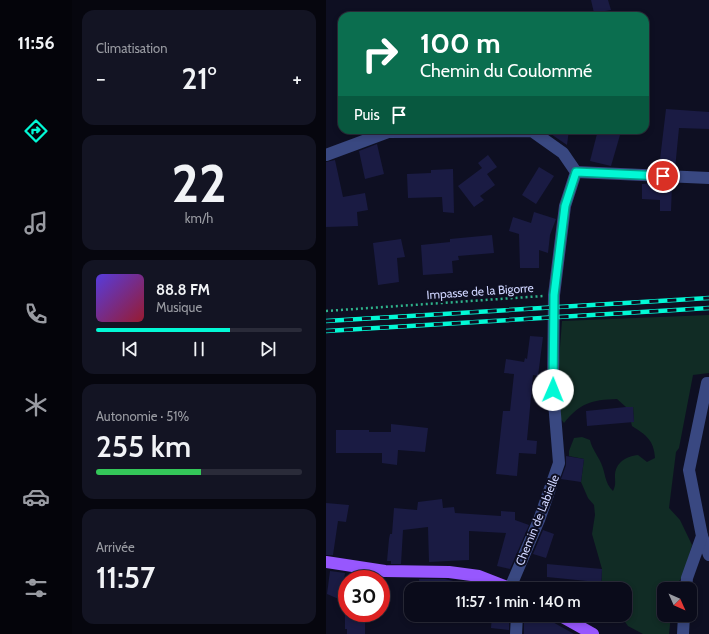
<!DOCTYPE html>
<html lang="fr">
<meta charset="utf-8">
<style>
body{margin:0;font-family:Cabin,sans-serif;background:#131423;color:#f1f3f6;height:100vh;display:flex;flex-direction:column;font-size:15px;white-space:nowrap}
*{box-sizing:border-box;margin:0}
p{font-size:13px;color:#999ba2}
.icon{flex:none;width:22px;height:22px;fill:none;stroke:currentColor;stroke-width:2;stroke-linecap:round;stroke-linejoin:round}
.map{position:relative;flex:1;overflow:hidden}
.panel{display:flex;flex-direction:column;gap:10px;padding:10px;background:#06060e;width:254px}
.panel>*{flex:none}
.top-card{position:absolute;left:12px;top:12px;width:311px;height:122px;border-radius:12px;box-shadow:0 2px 6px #0003,0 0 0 1px #2a2b39;background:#0b6e4f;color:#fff;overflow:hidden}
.needle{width:26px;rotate:135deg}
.buttons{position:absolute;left:331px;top:582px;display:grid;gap:8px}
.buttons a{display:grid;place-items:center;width:40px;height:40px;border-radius:8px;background:#0a0b1a;box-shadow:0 2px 6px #0003,0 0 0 1px #2a2b39;font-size:20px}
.speed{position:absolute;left:12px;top:570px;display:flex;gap:8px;font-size:20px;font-weight:700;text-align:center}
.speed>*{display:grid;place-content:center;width:52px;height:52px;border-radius:50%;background:#0a0b1a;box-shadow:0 2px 6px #0003,0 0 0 1px #2a2b39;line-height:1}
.speed .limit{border:6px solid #d22;background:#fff;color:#111}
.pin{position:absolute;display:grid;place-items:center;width:34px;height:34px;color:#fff;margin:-17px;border:2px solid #fff;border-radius:50%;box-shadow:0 1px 4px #0007}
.me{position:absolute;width:44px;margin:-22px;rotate:1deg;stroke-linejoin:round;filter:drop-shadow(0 0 3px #0008)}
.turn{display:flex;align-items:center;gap:14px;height:84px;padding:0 16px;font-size:18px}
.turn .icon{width:52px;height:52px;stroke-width:2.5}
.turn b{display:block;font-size:28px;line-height:34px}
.then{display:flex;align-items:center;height:38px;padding:0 16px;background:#0003;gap:8px;font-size:15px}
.big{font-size:30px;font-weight:600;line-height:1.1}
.panel .card{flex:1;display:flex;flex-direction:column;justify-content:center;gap:6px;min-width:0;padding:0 14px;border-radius:12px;background:#131423}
.panel .dial{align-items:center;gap:0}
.dial b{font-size:52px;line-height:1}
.song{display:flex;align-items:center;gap:12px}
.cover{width:48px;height:48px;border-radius:6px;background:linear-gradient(135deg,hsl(250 70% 55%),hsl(350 70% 35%))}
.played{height:4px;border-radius:2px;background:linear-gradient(90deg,#02f8d5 65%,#2a2b39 65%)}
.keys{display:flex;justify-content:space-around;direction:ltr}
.heat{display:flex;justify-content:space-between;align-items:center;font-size:22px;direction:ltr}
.charge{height:6px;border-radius:3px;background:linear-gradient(90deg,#34c759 51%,#2a2b39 0)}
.trip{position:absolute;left:78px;top:582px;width:228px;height:40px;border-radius:12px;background:#0a0b1a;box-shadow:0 2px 6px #0003,0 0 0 1px #2a2b39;font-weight:600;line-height:40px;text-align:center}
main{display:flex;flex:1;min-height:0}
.menu{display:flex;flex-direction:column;width:72px;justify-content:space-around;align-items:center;background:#04040a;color:#999ba2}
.menu .icon{width:28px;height:28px}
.menu .on{color:#02f8d5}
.menu b{font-size:18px;color:#f1f3f6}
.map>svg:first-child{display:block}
.green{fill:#112c25}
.building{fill:#1a1b43}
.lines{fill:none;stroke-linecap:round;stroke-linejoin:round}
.path{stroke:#2fb38b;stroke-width:2.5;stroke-dasharray:2 3;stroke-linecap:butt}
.minor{stroke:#394881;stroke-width:12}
.major{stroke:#9757fe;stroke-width:12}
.rail-casing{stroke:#02f8d5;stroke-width:4.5}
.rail{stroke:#0e0f22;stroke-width:3;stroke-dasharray:9;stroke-linecap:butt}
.route-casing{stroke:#01a18a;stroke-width:10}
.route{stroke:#02f8d5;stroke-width:7}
.labels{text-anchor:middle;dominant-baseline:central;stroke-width:4;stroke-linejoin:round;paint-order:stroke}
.street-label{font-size:12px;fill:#cfd5ff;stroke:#0e0f22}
</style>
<main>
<nav class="menu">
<b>11:56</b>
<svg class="icon on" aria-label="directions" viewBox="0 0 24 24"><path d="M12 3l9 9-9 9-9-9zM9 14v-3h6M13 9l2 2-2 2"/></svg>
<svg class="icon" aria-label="music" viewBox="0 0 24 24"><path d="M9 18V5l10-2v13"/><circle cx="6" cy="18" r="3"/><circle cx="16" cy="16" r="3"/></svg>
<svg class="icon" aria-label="phone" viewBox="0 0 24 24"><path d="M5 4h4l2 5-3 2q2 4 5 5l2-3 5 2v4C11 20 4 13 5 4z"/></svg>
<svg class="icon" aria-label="climate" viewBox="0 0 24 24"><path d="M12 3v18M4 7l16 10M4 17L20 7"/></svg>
<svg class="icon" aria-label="car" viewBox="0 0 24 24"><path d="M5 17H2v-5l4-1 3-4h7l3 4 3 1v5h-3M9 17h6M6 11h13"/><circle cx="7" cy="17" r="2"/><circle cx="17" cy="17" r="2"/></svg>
<svg class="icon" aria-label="filters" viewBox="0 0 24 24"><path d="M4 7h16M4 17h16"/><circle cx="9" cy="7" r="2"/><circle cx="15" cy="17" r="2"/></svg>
</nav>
<section class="panel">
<div class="card"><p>Climatisation</p>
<div class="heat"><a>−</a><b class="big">21°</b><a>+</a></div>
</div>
<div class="card dial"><b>22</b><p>km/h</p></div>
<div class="card">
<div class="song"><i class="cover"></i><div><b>88.8 FM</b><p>Musique</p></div></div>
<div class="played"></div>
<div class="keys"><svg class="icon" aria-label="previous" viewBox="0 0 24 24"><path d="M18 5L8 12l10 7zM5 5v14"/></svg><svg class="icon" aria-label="pause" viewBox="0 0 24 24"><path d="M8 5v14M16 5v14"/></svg><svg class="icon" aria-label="next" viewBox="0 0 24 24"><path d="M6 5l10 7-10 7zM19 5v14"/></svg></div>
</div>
<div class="card"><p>Autonomie · 51%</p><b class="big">255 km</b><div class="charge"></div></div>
<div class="card"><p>Arrivée</p><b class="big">11:57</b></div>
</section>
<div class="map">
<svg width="383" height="634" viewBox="0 0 383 634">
<rect width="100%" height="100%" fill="#0e0f22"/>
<path class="green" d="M383,315v58l-16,2 -14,73 -3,4 -7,56 11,12 12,25 -9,31 -10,13h-9v26h7l-2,19h-26l-15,-8 -8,-11h5v-26h-24l1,-20 -10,-35 3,-19 -1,-10 -6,-7 -7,-16 3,-23 -15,-3v-5l5,-13 8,-1 8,3c2,9 7,14 11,23 5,11 3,19 12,28 3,-6 2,-8 2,-15 0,-13 11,-20 23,-21l9,7 8,-4c-1,-18 -9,-23 -23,-32l-1,-4h3l-1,-15h-7l-9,-8c-26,1 -37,4 -53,24l-4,-5 -1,-58 3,-39z"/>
<g class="building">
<polygon points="265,0 282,0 285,10 268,13"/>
<polygon points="340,109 383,112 383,129 353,128 349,169 333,168"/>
<polygon points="219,130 243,130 241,145"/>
<polygon points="272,130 294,135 285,166 264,161"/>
<polygon points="51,144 58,174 39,179 33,151"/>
<polygon points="162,155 171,167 161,174 169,185 154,196 158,200 148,207 132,186 156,168 152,163"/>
<polygon points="9,160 17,197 39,193 42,210 31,212 32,226 0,227 0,162"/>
<polygon points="213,167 228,176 210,204 196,195"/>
<polygon points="127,169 128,213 117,212 116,197 82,198 81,174 105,173 105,170"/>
<polygon points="331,183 346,184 345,211 334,211 334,200 316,199 316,184"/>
<polygon points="208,212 230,219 224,235 222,253 213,250 213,268 194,268 193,234 183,231 187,217 205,223"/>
<polygon points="166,235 168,253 132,256 133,260 126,261 127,273 97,275 95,245 124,242 124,239"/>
<polygon points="75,239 79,257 71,258 73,282 52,285 47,243"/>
<polygon points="204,336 217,337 212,376 207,375 201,440 211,441 210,454 193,453 191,476 170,474 177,411 184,411 188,374 178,373 180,359 198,362 199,358 201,359"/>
<polygon points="300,407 307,407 308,422 261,426 260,411"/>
<polygon points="65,424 102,428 99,452 72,450 71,465 56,463 56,453 10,453 10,430 43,430 43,432 65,432"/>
<polygon points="240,456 258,459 255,482 235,479 240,465"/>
<polygon points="116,499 117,508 128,507 129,513 175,516 175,511 189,512 189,520 203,525 184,569 171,566 180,533 143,531 143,560 103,562 102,527 77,530 75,564 65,564 65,561 61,561 63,539 64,534 66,534 68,508 91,510 92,502"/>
<polygon points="0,503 23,505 20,522 12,521 7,555 0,555"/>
<polygon points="217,530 228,534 220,558 207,554"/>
<polygon points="221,564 276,569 275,589 261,589 261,581 221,577"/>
<polygon points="4,571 19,573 15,600 1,594"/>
<polygon points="93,579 119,579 140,584 140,589 94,589"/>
<polygon points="19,613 39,613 39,634 21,634 21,629 19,629"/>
<polygon points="166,615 183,615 183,630 165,628"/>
<polygon points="198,615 216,616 248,634 198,634"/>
</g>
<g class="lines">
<polyline class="path" points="0,311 217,296"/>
<g class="minor">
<polyline points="0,155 62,132 206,131 237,153 250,172 239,206 228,295 227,390 233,463 213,520 184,588"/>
<polyline points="250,172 383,178"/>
<polyline points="376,536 383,555"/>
<polyline points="360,589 361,578 376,536 363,470 381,383 383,383"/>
<polyline points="190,634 191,615"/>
<polyline points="357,634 358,615"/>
</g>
<g class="major">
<polyline points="0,562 59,571 123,572 153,576 186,589"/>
<polyline points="233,615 267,634"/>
</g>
<defs>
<g id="rail">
<polyline points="0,321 383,298"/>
<polyline points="0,331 383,308"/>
</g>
</defs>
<use href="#rail" class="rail-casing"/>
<use href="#rail" class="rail"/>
</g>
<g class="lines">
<defs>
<polyline id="route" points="227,390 228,295 239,206 250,172 337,176"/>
</defs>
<use href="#route" class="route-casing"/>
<use href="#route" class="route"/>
</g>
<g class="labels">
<g class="street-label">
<text transform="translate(154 291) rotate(-4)">Impasse de la Bigorre</text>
<text transform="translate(211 520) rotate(-68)">Chemin de Labielle</text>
</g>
</g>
</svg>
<div class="buttons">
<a><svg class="needle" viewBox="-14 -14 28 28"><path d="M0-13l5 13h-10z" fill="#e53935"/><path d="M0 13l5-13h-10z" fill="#999ba2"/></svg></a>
</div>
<div class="speed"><div class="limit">30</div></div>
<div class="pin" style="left:337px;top:176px;background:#d93025"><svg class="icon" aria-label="arrive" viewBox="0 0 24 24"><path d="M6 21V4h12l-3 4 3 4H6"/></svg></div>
<svg class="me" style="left:227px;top:390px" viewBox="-20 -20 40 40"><circle r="19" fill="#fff"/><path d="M0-13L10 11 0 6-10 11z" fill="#02f8d5"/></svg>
<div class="trip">11:57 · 1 min · 140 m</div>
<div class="top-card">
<div class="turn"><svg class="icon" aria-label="right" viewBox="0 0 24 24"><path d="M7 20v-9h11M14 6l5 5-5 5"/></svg><div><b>100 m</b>Chemin du Coulommé</div></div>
<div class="then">Puis<svg class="icon" aria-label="arrive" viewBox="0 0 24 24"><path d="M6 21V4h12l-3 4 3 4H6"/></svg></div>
</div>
</div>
</main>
